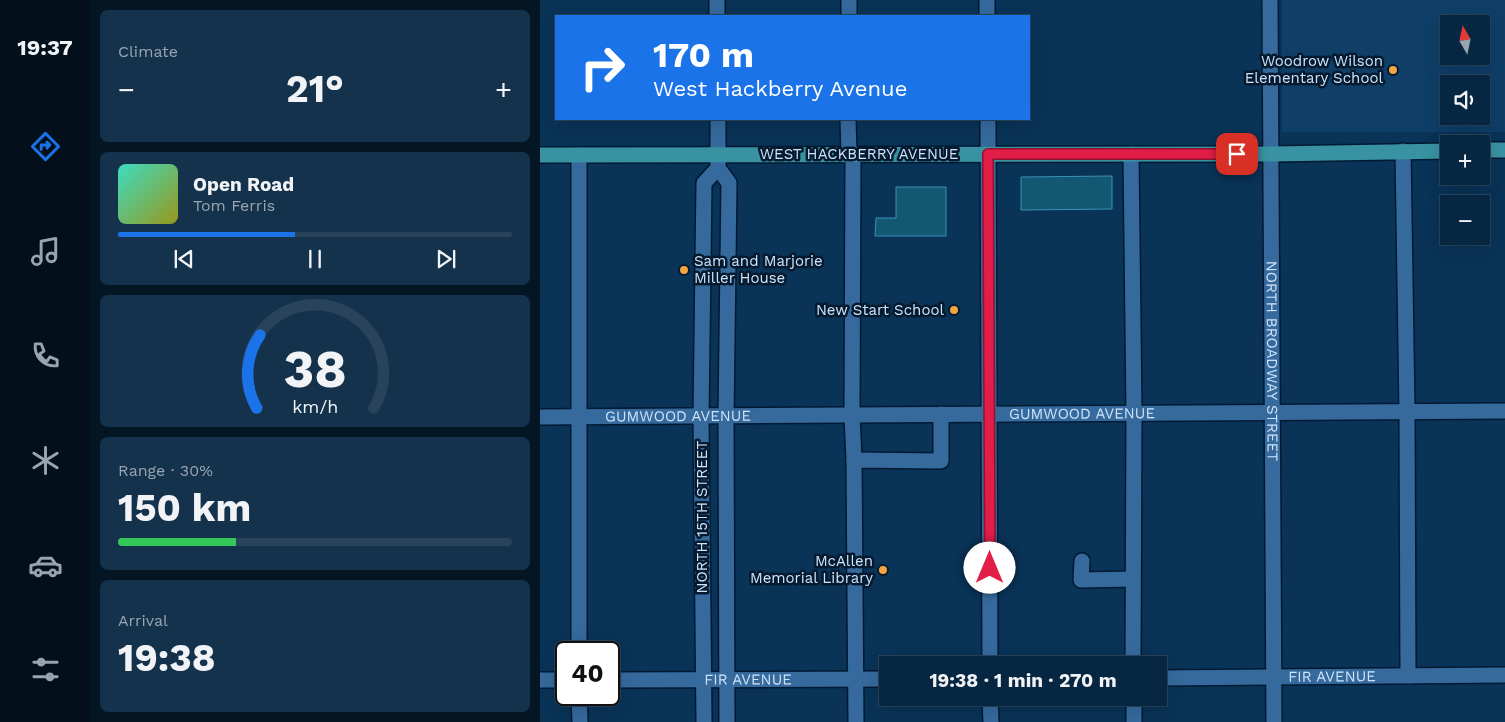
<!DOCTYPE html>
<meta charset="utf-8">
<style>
body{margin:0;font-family:"Work Sans",sans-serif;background:#15324c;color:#f1f3f6;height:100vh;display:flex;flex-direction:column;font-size:19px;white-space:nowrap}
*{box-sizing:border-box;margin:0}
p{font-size:16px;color:#98a5b1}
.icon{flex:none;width:28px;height:28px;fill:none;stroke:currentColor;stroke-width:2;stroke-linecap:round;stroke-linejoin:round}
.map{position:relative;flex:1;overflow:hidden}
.side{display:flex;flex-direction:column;gap:10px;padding:10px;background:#041524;width:450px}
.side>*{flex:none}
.guide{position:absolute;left:15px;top:15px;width:475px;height:105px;border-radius:0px;box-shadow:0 5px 20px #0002,0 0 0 1px #28435a;background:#1a73e8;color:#fff;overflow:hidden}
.needle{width:32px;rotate:351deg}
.buttons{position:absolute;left:900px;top:15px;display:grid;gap:10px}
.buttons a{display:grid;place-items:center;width:50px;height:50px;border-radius:0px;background:#072641;box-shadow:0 5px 20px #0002,0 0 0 1px #28435a;font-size:25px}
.speed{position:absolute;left:15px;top:641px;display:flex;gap:10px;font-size:25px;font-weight:700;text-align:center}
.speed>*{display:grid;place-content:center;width:65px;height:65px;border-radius:50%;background:#072641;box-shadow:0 5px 20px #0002,0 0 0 1px #28435a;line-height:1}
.speed .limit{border:2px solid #111;border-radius:8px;background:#fff;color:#111}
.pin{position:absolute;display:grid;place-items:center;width:42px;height:42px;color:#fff;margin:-21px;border-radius:10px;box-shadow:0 2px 8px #0006}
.me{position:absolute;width:55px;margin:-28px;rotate:0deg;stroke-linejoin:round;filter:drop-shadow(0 0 4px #0008)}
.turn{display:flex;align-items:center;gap:18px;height:105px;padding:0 15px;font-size:22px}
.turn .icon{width:65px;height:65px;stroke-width:2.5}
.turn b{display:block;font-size:35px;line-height:42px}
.big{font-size:38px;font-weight:700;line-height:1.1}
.side .widget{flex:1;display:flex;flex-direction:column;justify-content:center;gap:8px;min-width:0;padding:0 18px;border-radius:8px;background:#15324c}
.side .dial{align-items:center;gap:0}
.dial svg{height:130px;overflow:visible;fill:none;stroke:#28435a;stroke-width:7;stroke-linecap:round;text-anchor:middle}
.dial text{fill:#f1f3f6;stroke:none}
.song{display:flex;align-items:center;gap:15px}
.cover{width:60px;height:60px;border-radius:8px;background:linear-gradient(135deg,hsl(170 70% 55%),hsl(60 70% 35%))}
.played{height:5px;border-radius:2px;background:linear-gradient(90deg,#1a73e8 45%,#28435a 45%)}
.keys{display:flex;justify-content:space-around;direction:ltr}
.heat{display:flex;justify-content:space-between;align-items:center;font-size:28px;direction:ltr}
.charge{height:8px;border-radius:4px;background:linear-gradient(90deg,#34c759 30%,#28435a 0)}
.trip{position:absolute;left:339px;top:656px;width:288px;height:50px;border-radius:0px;background:#072641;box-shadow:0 5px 20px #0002,0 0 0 1px #28435a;font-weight:700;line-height:50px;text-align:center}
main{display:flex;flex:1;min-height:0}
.tabs{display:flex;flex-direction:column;width:90px;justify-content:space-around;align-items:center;background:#030f1a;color:#98a5b1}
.tabs .icon{width:35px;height:35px}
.tabs .active{color:#1a73e8}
.tabs b{font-size:22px;color:#f1f3f6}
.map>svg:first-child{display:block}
.built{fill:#0f3e67;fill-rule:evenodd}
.building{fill:#125873;stroke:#3b91b5}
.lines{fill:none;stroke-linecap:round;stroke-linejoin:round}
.minor-casing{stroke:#001a33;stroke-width:18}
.major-casing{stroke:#001a33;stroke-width:18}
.minor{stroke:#366a9d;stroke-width:15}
.major{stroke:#3992a2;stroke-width:15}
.route-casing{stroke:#92132f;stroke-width:12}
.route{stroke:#e11d48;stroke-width:9}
.poi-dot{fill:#f2a541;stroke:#051a2f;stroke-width:2}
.labels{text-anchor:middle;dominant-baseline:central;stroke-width:5;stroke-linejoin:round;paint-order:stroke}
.poi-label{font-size:15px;fill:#cde3fa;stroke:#051a2f;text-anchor:end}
.street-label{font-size:15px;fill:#cde3fa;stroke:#051a2f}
</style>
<main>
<nav class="tabs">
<b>19:37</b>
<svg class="icon active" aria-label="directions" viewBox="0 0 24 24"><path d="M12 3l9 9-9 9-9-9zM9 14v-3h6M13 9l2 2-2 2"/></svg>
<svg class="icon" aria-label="music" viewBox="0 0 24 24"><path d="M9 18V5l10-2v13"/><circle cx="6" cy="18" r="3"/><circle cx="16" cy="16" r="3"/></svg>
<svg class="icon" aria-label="phone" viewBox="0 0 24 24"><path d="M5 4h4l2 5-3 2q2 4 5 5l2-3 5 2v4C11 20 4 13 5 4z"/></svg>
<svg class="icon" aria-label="climate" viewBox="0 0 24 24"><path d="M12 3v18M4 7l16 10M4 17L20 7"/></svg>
<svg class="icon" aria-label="car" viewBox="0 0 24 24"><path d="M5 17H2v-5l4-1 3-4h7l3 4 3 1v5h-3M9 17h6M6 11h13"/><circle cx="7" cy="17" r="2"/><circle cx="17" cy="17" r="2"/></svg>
<svg class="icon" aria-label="filters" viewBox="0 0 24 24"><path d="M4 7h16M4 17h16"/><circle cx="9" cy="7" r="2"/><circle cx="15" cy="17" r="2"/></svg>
</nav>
<section class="side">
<div class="widget"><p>Climate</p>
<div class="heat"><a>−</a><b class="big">21°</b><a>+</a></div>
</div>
<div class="widget">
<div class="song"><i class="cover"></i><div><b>Open Road</b><p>Tom Ferris</p></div></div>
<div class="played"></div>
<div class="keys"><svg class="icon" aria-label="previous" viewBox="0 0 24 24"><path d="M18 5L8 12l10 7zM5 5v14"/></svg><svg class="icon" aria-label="pause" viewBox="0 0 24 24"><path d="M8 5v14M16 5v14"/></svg><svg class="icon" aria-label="next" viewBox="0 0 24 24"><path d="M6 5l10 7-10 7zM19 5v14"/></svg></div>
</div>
<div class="widget dial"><svg viewBox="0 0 100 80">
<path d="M14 69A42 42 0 1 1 86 69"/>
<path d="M14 69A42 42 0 0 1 16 24" stroke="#1a73e8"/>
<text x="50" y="56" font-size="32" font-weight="700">38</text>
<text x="50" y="72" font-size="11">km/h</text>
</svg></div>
<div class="widget"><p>Range · 30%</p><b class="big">150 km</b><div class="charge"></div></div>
<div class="widget"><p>Arrival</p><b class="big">19:38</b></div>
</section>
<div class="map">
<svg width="965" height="722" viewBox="0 0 965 722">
<rect width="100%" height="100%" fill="#093357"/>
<path class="built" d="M742,0h223v132h-223zM909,24h32v32h-32zM909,84h32v32h-32z"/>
<g class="building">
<polygon points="572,176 572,209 481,210 481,177"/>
<polygon points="356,187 406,187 406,236 335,236 336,218 356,218"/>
</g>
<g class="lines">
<defs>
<g id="minor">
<polyline points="177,0 177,16"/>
<polyline points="447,0 447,16"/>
<path id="s1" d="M730,0l4,722"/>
<polyline points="309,16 309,0"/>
<polyline points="178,119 178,168 189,183 186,417 187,722"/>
<polyline points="308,119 309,155"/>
<polyline points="448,119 450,665"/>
<polyline points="863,151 867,411 868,676"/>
<polyline points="591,154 594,413 593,665"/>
<polyline points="39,155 39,652"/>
<polyline points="313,155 312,415 314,460"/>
<path id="s2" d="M0,417l965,-6"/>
<polyline points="542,561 541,580 593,579"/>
<path id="s3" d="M618,678l347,-3"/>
<polyline points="0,680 26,680"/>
<path id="s4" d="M69,680l279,-1"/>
<polyline points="39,695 40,722"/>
<polyline points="450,698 451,722"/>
<polyline points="594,698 594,722"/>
<polyline points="164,722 161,417 164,183 178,168"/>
<polyline points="316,722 314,460 401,461 401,414"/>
</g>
<g id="major">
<polyline points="941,150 965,150"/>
<polyline points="0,155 732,154 909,151"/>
</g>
</defs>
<use href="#minor" class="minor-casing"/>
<use href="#major" class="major-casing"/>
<use href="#minor" class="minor"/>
<use href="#major" class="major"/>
</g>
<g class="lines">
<defs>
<polyline id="route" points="450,568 448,154 697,154"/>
</defs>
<use href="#route" class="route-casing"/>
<use href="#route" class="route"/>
</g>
<g class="poi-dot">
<circle cx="853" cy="70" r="5"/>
<circle cx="144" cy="270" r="5"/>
<circle cx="414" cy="310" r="5"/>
<circle cx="343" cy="570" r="5"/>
</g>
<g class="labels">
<g class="poi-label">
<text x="843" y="61">Woodrow Wilson<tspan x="843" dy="17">Elementary School</tspan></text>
<text x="154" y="261" text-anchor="start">Sam and Marjorie<tspan x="154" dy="17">Miller House</tspan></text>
<text x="404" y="310">New Start School</text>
<text x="333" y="561">McAllen<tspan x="333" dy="17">Memorial Library</tspan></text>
</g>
<g class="street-label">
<text x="319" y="154">WEST HACKBERRY AVENUE</text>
<text stroke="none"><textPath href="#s1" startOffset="361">NORTH BROADWAY STREET</textPath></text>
<text stroke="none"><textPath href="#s2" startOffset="542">GUMWOOD AVENUE</textPath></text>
<text stroke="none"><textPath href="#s2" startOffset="138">GUMWOOD AVENUE</textPath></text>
<text transform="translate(162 517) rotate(-90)">NORTH 15TH STREET</text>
<text stroke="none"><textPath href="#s3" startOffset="174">FIR AVENUE</textPath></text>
<text stroke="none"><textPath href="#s4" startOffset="139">FIR AVENUE</textPath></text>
</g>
</g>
</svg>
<div class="buttons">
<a><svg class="needle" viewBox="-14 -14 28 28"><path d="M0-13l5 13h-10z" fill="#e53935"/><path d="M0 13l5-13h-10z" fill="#98a5b1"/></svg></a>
<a><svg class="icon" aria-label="sound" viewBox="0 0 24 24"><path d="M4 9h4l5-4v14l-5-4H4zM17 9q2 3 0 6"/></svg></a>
<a>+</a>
<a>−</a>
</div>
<div class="speed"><div class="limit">40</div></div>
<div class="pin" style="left:697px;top:154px;background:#d93025"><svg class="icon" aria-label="arrive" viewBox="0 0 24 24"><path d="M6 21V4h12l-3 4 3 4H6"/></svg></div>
<svg class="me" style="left:450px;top:568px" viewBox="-20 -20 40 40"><circle r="19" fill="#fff"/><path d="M0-13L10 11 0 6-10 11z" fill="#e11d48"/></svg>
<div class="trip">19:38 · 1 min · 270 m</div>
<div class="guide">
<div class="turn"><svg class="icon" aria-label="right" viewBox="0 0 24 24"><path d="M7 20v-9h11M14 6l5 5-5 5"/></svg><div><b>170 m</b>West Hackberry Avenue</div></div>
</div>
</div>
</main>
